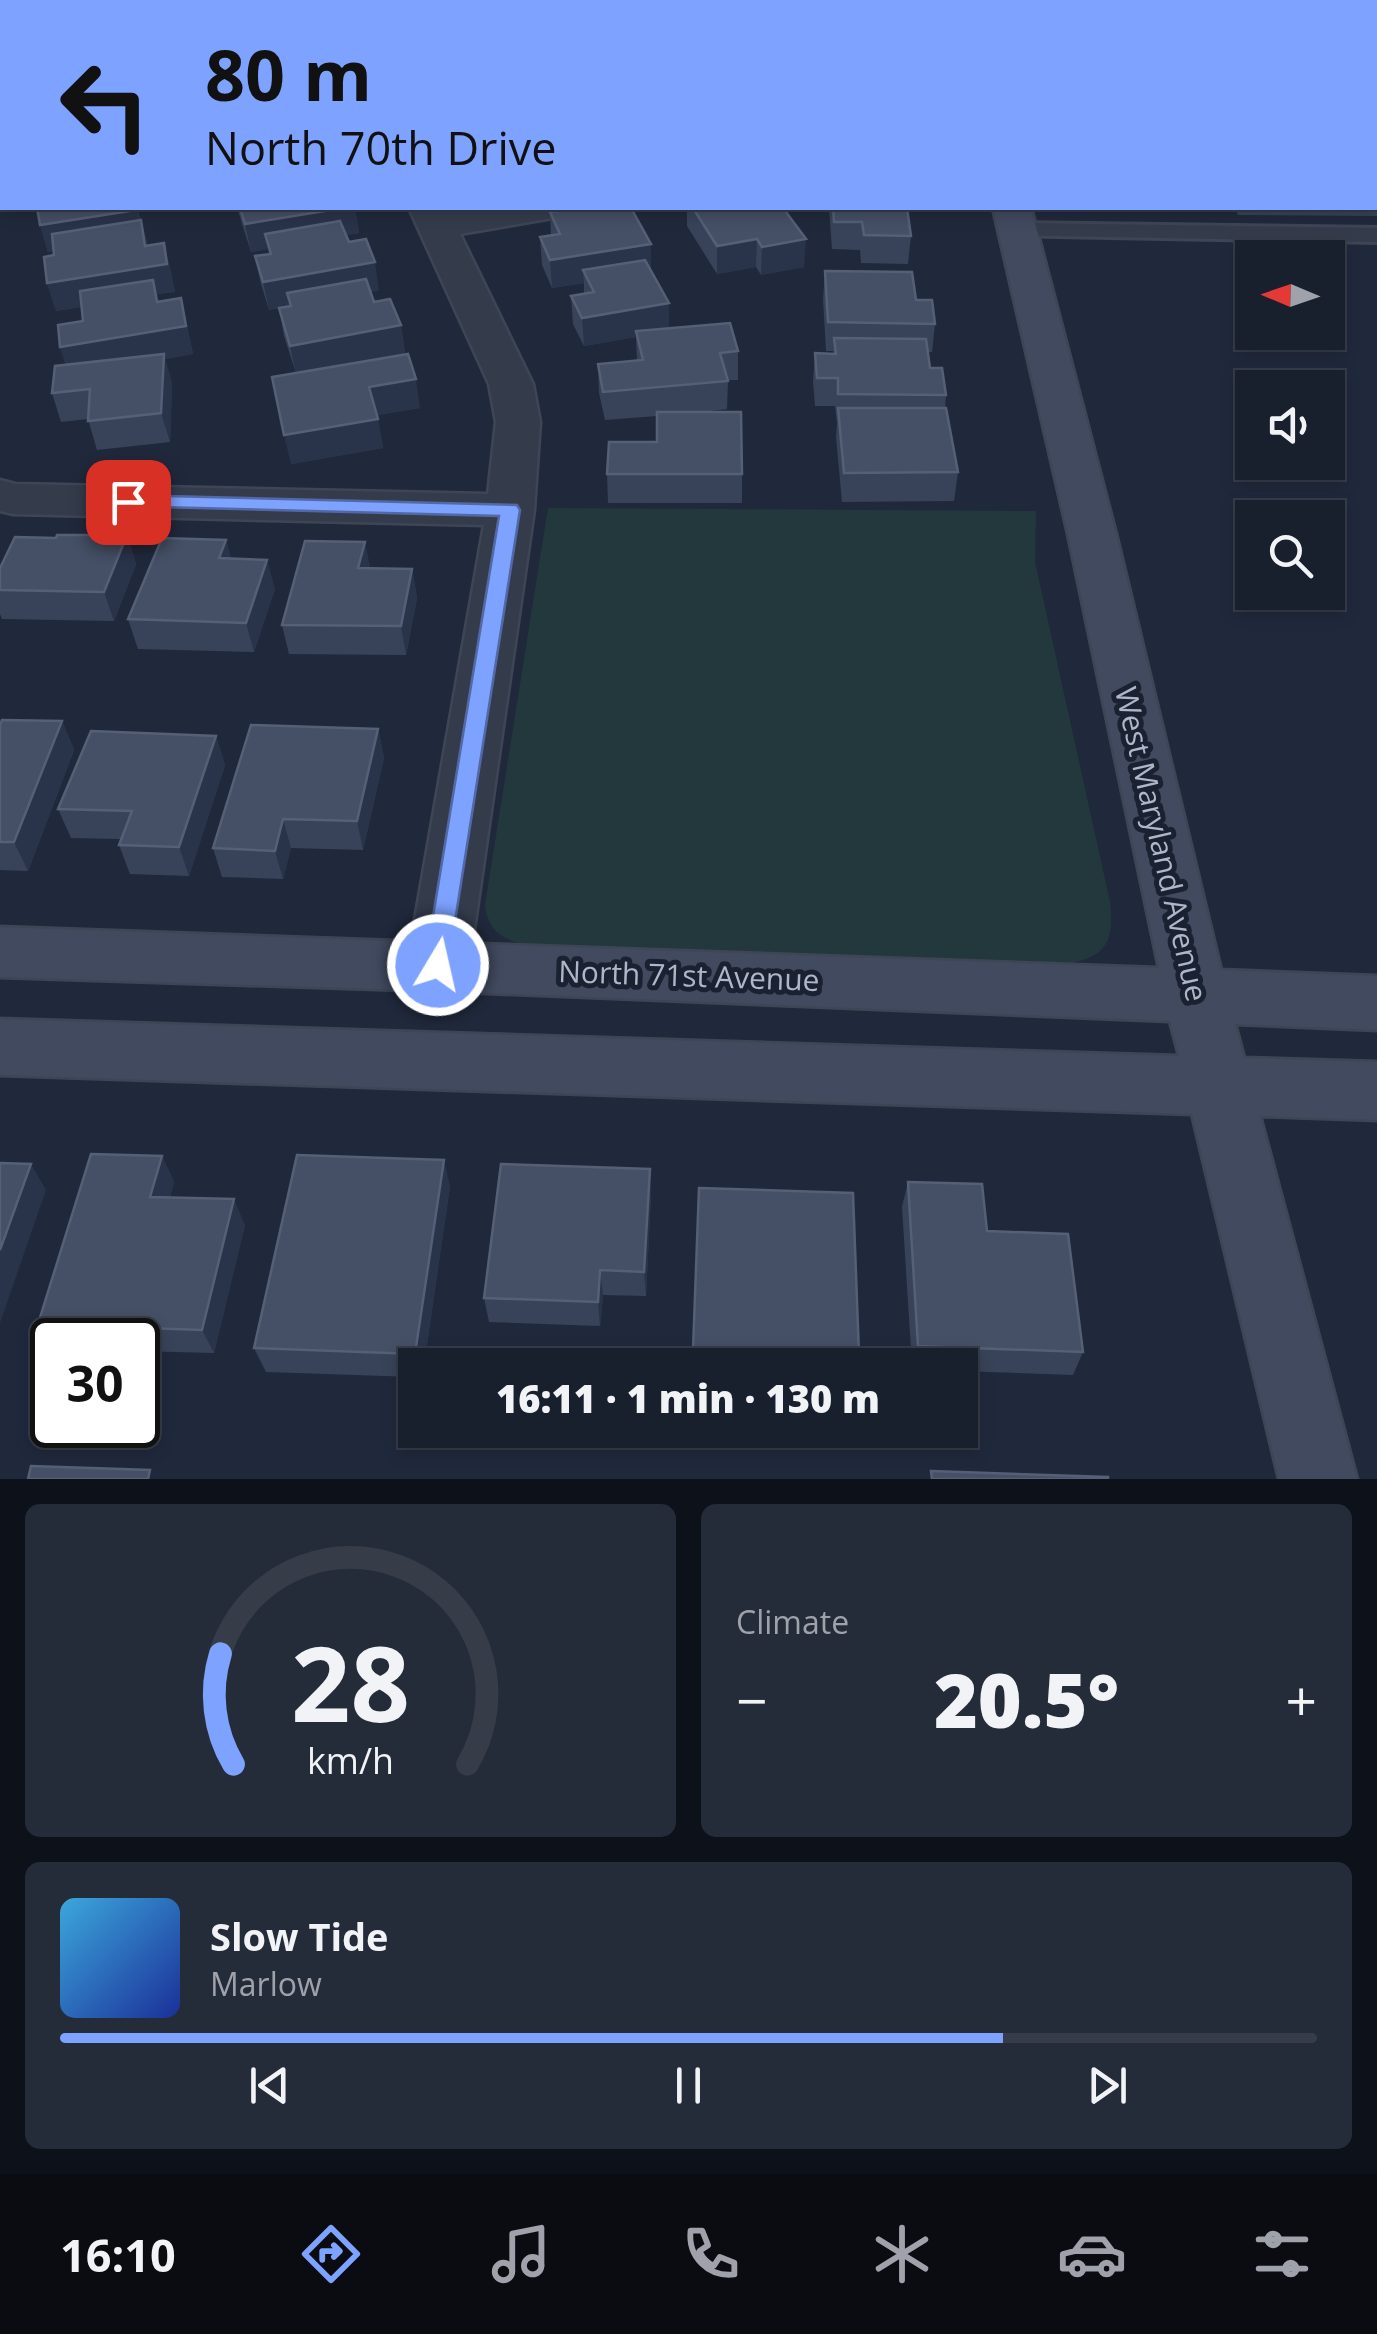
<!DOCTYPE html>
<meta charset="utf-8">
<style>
body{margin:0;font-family:"Open Sans",sans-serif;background:#252c39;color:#f1f3f6;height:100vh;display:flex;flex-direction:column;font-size:38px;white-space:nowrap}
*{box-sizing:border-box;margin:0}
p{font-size:32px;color:#9fa2aa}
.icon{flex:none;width:55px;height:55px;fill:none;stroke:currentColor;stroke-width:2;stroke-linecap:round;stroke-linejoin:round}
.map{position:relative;height:1479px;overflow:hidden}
.panel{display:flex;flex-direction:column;gap:25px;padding:25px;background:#0d1119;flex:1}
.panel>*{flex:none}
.banner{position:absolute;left:0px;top:0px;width:1378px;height:210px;box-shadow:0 5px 15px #0003,0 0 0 2px #363d49;background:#7ea2ff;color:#111;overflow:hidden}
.needle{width:65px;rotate:272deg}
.buttons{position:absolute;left:1235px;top:240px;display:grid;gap:20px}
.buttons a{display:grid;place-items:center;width:110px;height:110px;border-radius:0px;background:#181f2d;box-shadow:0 5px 15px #0003,0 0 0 2px #363d49;font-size:50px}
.speed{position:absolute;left:30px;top:1318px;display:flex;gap:20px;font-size:50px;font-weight:700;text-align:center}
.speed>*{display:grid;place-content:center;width:130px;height:130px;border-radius:50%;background:#181f2d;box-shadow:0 5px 15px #0003,0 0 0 2px #363d49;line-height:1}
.speed .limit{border:5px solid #111;border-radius:15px;background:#fff;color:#111}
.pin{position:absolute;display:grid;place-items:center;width:85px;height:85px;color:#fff;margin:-42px;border-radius:20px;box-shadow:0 5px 15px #0006}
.me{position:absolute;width:110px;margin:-55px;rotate:9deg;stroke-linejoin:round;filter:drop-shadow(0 0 8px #0008)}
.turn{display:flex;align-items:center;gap:35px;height:210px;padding:0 40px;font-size:45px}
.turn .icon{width:130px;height:130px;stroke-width:2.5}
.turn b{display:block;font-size:70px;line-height:85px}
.big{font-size:75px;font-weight:800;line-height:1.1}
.panel .card{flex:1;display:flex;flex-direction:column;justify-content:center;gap:15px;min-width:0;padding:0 35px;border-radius:15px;background:#252c39}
.panel .dial{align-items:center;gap:0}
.dial svg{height:260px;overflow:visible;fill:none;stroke:#363d49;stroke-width:7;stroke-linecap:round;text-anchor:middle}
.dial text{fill:#f1f3f6;stroke:none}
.song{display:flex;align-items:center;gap:30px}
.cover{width:120px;height:120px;border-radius:15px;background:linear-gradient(135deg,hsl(200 70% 55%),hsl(230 70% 35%))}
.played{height:10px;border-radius:5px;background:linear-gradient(90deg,#7ea2ff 75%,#363d49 75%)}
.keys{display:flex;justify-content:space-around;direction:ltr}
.heat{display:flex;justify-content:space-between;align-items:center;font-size:55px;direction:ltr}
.panel .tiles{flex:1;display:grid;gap:25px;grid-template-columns:1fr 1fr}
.card:last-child{grid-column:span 2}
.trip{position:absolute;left:398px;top:1348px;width:580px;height:100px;border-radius:0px;background:#181f2d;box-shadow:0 5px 15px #0003,0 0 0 2px #363d49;font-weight:800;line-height:100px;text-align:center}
.tab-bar{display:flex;height:160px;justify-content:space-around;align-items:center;background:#0a0c12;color:#9fa2aa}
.tab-bar .icon{width:70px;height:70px}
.tab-bar .active{color:#7ea2ff}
.tab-bar b{font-size:45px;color:#f1f3f6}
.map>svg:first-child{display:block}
.green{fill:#22383d}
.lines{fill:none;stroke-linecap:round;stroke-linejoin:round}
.lane-casing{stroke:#3e4555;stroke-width:6}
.street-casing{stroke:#3e4555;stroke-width:5}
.secondary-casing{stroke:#3e4555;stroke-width:5}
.lane{fill:#343c4c;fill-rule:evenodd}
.street{fill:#343c4c;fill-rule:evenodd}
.secondary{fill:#424a60;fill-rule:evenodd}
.wall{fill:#384359}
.shaded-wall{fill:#293349}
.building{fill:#454f65;stroke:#555f75;stroke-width:2.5}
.route{fill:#7ea2ff;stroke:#5269a6;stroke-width:2.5}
.labels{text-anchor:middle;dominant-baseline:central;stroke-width:10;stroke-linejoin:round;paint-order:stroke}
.street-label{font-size:30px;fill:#afb6c8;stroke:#1a2131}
</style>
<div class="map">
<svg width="1377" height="1479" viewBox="0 0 1377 1479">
<rect width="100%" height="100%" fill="#20293c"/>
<path class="green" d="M548,508l488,3 -1,51 75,340c4,39 -2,54 -43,62l-531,-18c-28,-3 -48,-12 -51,-41z"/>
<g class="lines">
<defs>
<polygon id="lane" points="1017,223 1377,228 1377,242 1009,235 1005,230 1009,225"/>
<g id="street">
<polygon points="314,0 346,0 347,2 315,2"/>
<polygon points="409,208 447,208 449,212 479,208 566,208 561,216 547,219 460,234 533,384 540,422 534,510 469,965 460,983 438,991 416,983 407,965 484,525 13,514 0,511 0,480 15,484 488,494 496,422 489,384"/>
</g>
<g id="secondary">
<polygon points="945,0 977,0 978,2 946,2"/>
<polygon points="993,208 1031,208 1116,534 1221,970 1377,976 1377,1030 1235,1024 1244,1058 1377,1062 1377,1120 1260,1116 1357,1479 1279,1479 1192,1114 0,1075 0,1019 1179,1056 1170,1021 438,991 0,977 0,927 1159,968 1068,534"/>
</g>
</defs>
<use href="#lane" class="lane-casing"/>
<use href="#street" class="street-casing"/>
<use href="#secondary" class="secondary-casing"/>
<use href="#lane" class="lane"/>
<use href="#street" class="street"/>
<use href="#secondary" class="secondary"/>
</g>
<g class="wall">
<polygon points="551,0 655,0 655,2 552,2"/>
<polygon points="1052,0 1197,0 1199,2 1053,2"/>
<polygon points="1267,0 1371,0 1370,2 1268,2"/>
<polygon points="1375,102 1377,102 1377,216 1238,215 1235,208 1375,208"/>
<polygon points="37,208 137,208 148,246 164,243 175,292 157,294 159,302 181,298 193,354 165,359 172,383 170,442 97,450 88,419 61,422 52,393 66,365 60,347 83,321 81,307 56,311 47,283 54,251 48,252 40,225"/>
<polygon points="237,208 355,208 359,233 346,235 379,290 370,292 374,302 401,325 405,353 357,362 420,408 377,415 383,448 291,464 296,373 284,336 279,308 269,310 261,284 255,256 269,254 268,249 251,252"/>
<polygon points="687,208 783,208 804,267 761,275 756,267 717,274 687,226"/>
<polygon points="829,208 907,208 911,236 908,264 861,263 860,250 832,249"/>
<polygon points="550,212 651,244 651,271 669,303 669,328 738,351 738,380 728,380 727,409 701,412 742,474 742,503 608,503 607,474 657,442 657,416 605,420 599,393 598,364 637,361 636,337 584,346 573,324 571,296 584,294 584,283 552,288 542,265 540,237 551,236"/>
<polygon points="825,271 916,300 935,324 932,352 927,352 930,368 946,395 945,408 958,472 954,501 842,502 836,437 837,423 835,406 815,406 813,382 815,353 833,354 833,351 826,351 823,299"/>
<polygon points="127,535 136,564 114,621 2,619 0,614 0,590"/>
<polygon points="226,540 231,559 275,589 254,652 138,649 128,619"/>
<polygon points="370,568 412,569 417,598 406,655 289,654 282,625"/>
<polygon points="62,721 74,750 28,871 0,870 0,725"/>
<polygon points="378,729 384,758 363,850 291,848 283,879 222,877 213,848"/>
<polygon points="216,736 225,765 189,876 130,874 119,845 121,839 71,838 58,809"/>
<polygon points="162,1156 174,1182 170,1197 245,1225 214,1353 138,1351 138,1340 52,1340 52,1346 38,1324"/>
<polygon points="908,1182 987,1231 1083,1352 1073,1375 960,1371 960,1365 912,1365 902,1207"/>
<polygon points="450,1186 424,1365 415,1365 415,1377 266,1372 254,1348"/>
<polygon points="699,1188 859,1355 857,1365 693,1365"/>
<polygon points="651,1195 646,1296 603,1295 600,1326 489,1322 484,1298"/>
</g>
<g class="shaded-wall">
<polygon points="0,0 73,0 73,2 2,2 2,9"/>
<rect x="178" y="0" width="86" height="2"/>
<polygon points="436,0 499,0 499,2 418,2"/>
<polygon points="616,0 655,0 655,2 608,2"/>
<polygon points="137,208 143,237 48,252 40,225"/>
<polygon points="343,208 355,208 359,233 270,249 265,234 268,249 251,252 245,224"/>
<polygon points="141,220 149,248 164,243 171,271 175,292 157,294 161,308 181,298 193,354 165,359 172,383 170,442 161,413 69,376 60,347 156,295 56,311 47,283 145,246"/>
<polygon points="757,239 756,267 717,274 717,246"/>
<polygon points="806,239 804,267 761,275 762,247"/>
<polygon points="651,244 651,272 583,270 584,283 552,288 550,260"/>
<polygon points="375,262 379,290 291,306 287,293 290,306 269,310 263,282"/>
<polygon points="669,303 669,331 636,331 636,337 584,346 582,318"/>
<polygon points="401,325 405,353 296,374 290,346"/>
<polygon points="416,379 420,408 374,416 369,387"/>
<polygon points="378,419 383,448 291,464 284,435"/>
<polygon points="127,535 136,564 114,621 104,592"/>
<polygon points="226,540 234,569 219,558"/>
<polygon points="365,542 371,571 358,568"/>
<polygon points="267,560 275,589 254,652 246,623"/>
<polygon points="412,569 417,598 406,655 401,626"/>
<polygon points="62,721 74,750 28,871 14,842"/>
<polygon points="378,729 384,758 363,850 357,821"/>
<polygon points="216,736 225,765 189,876 179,847"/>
<polygon points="283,819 291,848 283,879 275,851"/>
<polygon points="162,1156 174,1182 163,1222 150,1197"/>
<polygon points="444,1160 450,1186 424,1365 418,1365 415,1354"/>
<polygon points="31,1164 46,1190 0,1323 0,1250"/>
<polygon points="650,1169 651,1195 646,1296 644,1272"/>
<polygon points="234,1199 245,1225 214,1353 202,1330"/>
<polygon points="600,1270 603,1295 600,1326 598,1302"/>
</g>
<g class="building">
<polygon points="43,0 92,0 93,2 33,2"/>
<polygon points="213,0 252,0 253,2 194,2"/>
<polygon points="407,0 436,0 418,2 408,2"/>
<polygon points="493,0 511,0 512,2 470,2"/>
<polygon points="569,0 616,0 608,2 573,2"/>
<polygon points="715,0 726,0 746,2 714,2"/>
<polygon points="785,0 880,0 881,2 785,2"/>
<polygon points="1077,0 1197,0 1199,2 1078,2"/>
<rect x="1375" y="102" width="2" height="65"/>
<polygon points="37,208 135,208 136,210 40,225"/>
<polygon points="240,208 343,208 245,224"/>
<polygon points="581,208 631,208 651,244 550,260 540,237 560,234 550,212"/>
<polygon points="693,208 783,208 806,239 762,247 757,239 717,246"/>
<polygon points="833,208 907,208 911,236 864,235 862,222 834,222"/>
<polygon points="141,220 145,246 164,243 167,264 47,283 44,257 54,255 52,234"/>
<polygon points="340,221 349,242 366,239 375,262 263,282 255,256 271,254 265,234"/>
<polygon points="645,260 669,303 582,318 571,296 594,292 583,270"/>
<polygon points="825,271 912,272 916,300 932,300 935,324 828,322"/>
<polygon points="366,279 374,302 390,299 401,325 290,346 279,308 291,306 287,293"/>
<polygon points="153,280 157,302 181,298 186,326 60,347 58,325 83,321 80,291"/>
<polygon points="730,323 738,351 720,353 728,381 603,392 598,364 643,360 636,331"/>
<polygon points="834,338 926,339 930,368 942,368 946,395 838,394 838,378 817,378 815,353 836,354"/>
<polygon points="164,354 161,413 88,421 90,389 52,393 55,366"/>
<polygon points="408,354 416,379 369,387 378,419 284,435 272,377"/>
<polygon points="838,408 946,408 958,472 844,473"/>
<polygon points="657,412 741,412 742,474 607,474 609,442 657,442"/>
<polygon points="57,535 127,535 104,592 0,590 0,568 15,537 56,538"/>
<polygon points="162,538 226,540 219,558 267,560 246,623 128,619"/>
<polygon points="305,541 365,542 358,568 412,569 401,626 282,625"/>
<polygon points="2,720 62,721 14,842 0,842 0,725"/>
<polygon points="251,725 378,729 357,821 283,819 275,851 213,848"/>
<polygon points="91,731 216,736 179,847 119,845 132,811 58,809"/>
<polygon points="91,1154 162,1156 150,1197 234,1199 202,1330 38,1324"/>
<polygon points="297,1155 444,1160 415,1354 254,1348"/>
<polygon points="0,1163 31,1164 0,1250"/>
<polygon points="501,1164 650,1169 644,1272 600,1270 598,1302 484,1298"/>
<polygon points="908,1182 982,1184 987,1231 1068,1234 1083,1352 918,1346"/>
<polygon points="699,1188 853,1193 859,1355 693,1350"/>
<polygon points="31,1466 150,1470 148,1479 28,1479"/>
<polygon points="931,1471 1108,1477 1108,1479 932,1479"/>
</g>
<polygon class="route" points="128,495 517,505 520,510 447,972 438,975 429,972 425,965 499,516 121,506 118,502"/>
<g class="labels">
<g class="street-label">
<text transform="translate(1162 844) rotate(77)">West Maryland Avenue</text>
<text transform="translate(689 975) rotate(2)">North 71st Avenue</text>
</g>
</g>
</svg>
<div class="buttons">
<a><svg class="needle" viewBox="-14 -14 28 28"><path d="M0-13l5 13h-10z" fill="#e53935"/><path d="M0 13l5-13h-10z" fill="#9fa2aa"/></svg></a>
<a><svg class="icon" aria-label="sound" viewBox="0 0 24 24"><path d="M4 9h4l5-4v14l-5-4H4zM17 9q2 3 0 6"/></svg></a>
<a><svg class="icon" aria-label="search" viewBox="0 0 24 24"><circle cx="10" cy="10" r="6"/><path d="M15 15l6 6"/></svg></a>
</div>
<div class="speed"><div class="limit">30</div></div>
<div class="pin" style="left:128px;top:502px;background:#d93025"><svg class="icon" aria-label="arrive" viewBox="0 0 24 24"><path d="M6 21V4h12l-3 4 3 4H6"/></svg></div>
<svg class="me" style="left:438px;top:965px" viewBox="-20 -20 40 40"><circle r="17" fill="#7ea2ff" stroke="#fff" stroke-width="3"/><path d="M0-11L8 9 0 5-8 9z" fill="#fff"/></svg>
<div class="trip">16:11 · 1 min · 130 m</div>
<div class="banner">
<div class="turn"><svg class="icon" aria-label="left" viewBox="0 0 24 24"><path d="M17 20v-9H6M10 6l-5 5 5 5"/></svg><div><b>80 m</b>North 70th Drive</div></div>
</div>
</div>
<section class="panel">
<div class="tiles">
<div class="card dial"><svg viewBox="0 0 100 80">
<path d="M14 69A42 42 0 1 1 86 69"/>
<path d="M14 69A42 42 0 0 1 10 35" stroke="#7ea2ff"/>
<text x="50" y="56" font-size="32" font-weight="700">28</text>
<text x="50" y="72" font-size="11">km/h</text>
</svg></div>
<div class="card"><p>Climate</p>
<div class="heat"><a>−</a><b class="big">20.5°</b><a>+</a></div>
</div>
<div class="card">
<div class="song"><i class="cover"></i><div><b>Slow Tide</b><p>Marlow</p></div></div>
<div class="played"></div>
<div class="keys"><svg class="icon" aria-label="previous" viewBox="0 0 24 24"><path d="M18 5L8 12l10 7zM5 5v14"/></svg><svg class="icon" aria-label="pause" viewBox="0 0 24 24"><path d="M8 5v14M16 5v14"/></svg><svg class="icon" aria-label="next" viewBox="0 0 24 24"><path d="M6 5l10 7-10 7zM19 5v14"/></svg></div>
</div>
</div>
</section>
<nav class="tab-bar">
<b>16:10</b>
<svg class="icon active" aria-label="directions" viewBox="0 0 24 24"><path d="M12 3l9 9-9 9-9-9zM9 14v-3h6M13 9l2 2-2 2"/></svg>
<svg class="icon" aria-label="music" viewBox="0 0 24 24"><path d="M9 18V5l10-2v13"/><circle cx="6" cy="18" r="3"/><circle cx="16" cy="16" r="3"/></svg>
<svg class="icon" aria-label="phone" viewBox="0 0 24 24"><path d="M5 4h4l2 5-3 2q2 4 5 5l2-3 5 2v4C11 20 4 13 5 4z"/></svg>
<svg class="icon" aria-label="climate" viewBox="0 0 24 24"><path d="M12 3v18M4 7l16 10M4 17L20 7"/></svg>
<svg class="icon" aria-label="car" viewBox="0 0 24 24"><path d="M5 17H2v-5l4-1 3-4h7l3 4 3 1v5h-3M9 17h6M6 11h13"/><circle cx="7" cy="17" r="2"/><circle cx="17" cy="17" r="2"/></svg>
<svg class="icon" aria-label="filters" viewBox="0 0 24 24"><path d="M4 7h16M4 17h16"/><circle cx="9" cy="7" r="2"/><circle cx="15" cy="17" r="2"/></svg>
</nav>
